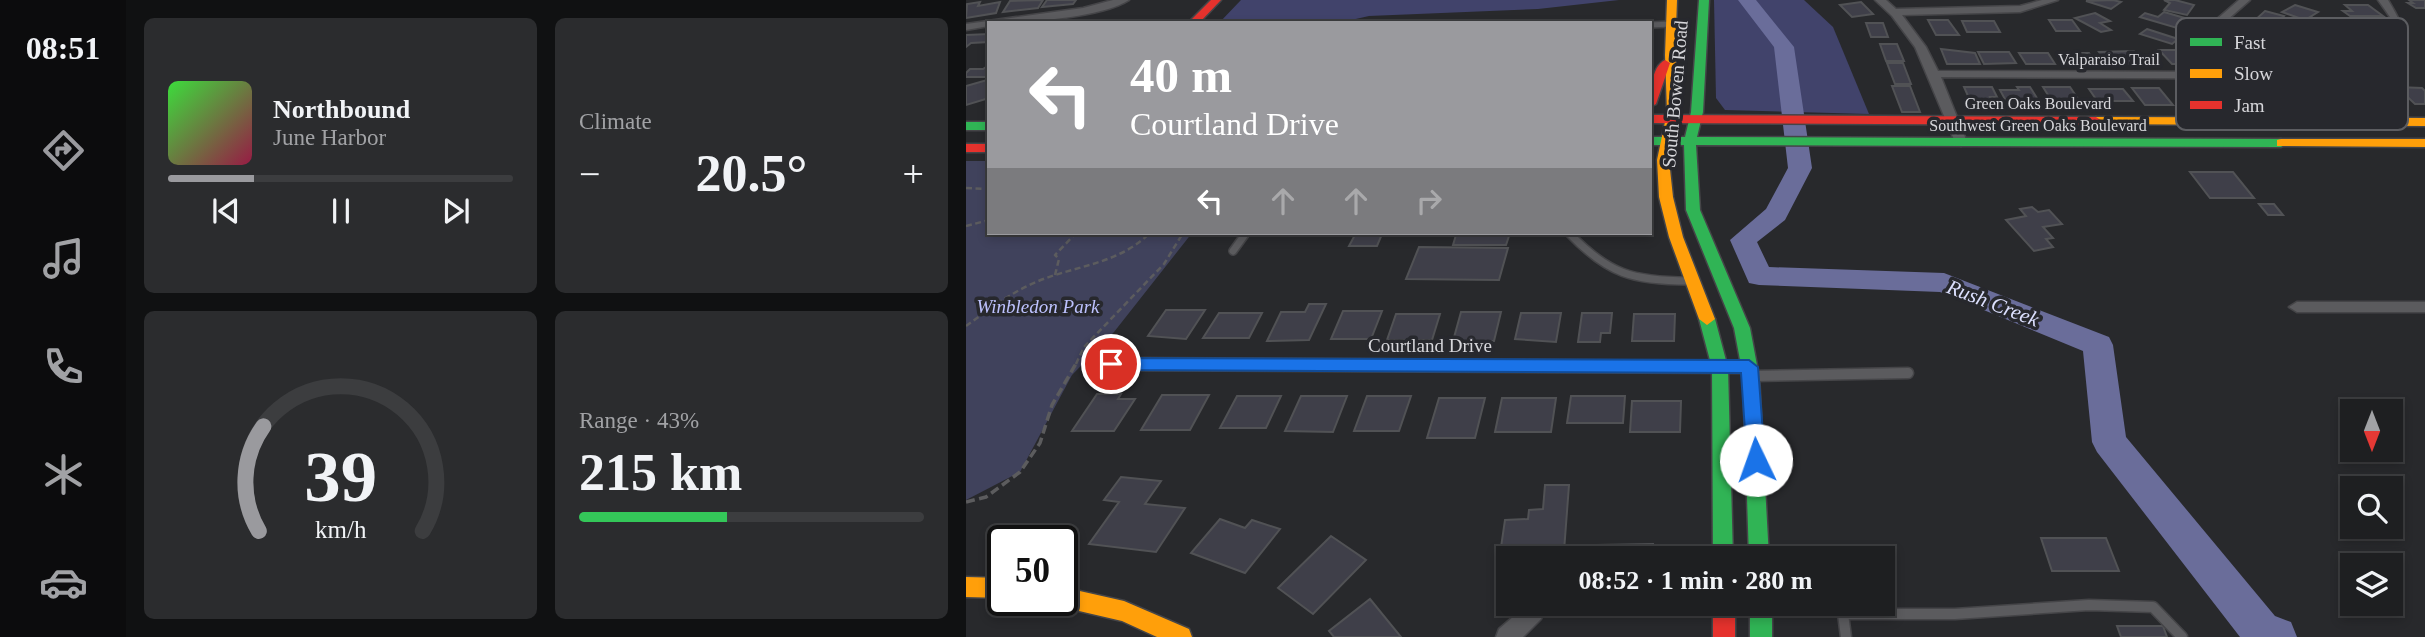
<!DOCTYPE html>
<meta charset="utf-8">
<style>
body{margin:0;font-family:"Times New Roman",serif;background:#2b2c2e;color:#f1f3f6;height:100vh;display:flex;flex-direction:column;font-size:26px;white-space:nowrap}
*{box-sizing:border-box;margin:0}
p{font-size:23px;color:#a1a2a5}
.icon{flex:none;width:38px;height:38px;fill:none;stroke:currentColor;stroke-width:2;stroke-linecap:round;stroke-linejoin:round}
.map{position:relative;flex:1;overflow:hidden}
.sheet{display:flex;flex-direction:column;gap:18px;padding:18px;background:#101112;width:840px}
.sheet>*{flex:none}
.banner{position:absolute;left:21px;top:21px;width:665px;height:214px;border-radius:0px;box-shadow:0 4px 10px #0003,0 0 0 2px #3c3d3f;background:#9a9a9e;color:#fff;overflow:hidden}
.needle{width:46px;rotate:180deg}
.tools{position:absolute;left:1374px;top:399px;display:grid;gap:14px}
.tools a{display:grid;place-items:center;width:63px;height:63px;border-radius:0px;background:#1e1f21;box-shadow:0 4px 10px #0003,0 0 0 2px #3c3d3f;font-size:35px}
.speed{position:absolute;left:21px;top:525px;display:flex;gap:14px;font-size:35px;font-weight:700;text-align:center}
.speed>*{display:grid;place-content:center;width:91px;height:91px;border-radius:50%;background:#1e1f21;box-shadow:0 4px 10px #0003,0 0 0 2px #3c3d3f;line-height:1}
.speed .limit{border:4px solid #111;border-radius:10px;background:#fff;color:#111}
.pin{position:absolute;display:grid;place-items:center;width:60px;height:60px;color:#fff;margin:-30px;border:4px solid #fff;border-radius:50%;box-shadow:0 2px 7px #0007}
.me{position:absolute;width:77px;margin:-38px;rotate:357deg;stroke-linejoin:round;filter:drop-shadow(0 0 5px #0008)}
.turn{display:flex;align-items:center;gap:24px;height:147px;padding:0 28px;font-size:32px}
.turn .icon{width:91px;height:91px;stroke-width:2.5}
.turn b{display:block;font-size:49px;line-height:60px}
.lanes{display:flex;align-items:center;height:66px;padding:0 28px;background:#0003;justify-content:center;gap:35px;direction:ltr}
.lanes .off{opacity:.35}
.big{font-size:52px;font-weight:600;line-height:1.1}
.sheet .tile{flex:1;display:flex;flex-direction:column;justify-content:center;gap:10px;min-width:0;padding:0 24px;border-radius:10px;background:#2b2c2e}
.sheet .dial{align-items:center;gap:0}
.dial svg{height:182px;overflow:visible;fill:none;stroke:#3c3d3f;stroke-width:7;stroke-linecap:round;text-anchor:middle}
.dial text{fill:#f1f3f6;stroke:none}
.song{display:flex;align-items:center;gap:21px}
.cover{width:84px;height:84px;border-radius:10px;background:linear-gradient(135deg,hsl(120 70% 55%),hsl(340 70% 35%))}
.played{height:7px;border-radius:4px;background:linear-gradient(90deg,#9a9a9e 25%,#3c3d3f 25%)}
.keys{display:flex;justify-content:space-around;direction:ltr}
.heat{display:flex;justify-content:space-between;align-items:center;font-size:38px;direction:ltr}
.charge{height:10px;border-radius:5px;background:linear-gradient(90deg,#34c759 43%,#3c3d3f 0)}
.sheet .tiles{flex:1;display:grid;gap:18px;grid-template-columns:repeat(2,1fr)}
.trip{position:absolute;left:530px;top:546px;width:399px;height:70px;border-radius:0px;background:#1e1f21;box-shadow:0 4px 10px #0003,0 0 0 2px #3c3d3f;font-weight:600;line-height:70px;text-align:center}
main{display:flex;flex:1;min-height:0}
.menu{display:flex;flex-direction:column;width:126px;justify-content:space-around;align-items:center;background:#0c0c0d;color:#a1a2a5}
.menu .icon{width:49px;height:49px}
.menu .selected{color:#9a9a9e}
.menu b{font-size:32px;color:#f1f3f6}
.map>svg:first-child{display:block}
.green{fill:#40425c}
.forest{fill:#41436b}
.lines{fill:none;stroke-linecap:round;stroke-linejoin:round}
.river{fill:#6a6d9a;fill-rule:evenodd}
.building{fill:#3f3f49;stroke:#515255;stroke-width:2}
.lane-far2-casing{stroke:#454548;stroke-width:8}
.lane-far1-casing{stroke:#454548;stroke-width:10}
.lane-casing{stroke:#454548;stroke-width:13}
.street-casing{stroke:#454548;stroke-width:3}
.fast-casing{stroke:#454548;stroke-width:3}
.slow-casing{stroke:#454548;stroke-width:3}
.jam-casing{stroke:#454548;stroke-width:3}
.path-far1{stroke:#5c5c5e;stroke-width:2.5;stroke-dasharray:6 3.5;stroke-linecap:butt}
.path{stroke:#5c5c5e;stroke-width:3.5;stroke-dasharray:9 4.5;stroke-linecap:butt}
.lane-far2{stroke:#5b5b5e;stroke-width:5}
.lane-far1{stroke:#5b5b5e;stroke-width:7}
.lane{stroke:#5b5b5e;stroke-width:10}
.street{fill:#5b5b5e;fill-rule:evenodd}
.fast{fill:#30b455;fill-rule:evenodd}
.slow{fill:#ff9f0a;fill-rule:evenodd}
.jam{fill:#e5322d;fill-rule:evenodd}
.route{fill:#1a73e8;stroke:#114b97;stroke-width:2}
.labels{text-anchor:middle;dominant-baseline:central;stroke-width:7;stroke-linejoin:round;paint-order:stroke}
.far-street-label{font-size:16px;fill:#d7d7db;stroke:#27282d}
.street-label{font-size:19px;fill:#d7d7db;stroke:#27282d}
.park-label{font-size:19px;font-style:italic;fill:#bdc2fe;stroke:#27282d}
.water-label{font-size:21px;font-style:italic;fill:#dbdffd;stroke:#27282d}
.key{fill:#27282d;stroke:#5c5d61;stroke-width:2}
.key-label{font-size:19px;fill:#d7d7db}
</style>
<main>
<nav class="menu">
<b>08:51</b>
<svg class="icon selected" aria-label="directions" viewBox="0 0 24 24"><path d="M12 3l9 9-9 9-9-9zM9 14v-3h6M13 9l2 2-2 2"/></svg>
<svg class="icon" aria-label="music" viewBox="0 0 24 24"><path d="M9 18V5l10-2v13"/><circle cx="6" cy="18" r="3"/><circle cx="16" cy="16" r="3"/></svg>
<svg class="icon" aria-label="phone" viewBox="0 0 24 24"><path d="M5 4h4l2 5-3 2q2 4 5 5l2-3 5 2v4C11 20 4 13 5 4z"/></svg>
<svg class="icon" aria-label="climate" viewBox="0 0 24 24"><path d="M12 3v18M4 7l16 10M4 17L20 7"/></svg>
<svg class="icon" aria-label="car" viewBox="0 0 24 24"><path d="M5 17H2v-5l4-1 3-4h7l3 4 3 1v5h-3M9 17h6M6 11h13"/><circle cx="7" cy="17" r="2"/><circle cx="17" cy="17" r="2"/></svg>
</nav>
<section class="sheet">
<div class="tiles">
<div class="tile">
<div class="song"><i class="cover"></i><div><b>Northbound</b><p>June Harbor</p></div></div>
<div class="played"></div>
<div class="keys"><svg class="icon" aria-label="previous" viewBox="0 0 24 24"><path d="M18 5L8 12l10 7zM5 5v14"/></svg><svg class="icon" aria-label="pause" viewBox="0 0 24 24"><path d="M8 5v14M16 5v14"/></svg><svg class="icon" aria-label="next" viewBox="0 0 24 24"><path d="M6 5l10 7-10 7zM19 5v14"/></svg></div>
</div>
<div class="tile"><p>Climate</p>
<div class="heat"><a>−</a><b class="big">20.5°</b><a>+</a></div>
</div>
<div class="tile dial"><svg viewBox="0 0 100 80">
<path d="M14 69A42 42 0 1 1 86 69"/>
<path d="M14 69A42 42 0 0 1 16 23" stroke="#9a9a9e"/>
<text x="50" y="56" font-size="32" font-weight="700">39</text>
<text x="50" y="72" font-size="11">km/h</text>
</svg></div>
<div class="tile"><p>Range · 43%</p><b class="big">215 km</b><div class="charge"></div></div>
</div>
</section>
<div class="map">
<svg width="1459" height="637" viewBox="0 0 1459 637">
<rect width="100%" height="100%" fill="#28292c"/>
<polygon class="green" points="0,161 23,161 23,233 226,233 148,332 106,375 54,472 0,500"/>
<g class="forest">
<polygon points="275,0 653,0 572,9 403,16 372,23 253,23"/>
<polygon points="748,0 838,0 867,27 903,114 759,110 750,98"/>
</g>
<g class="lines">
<polygon class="river" points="772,0 790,0 828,47 846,168 819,220 791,242 803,267 978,273 1143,337 1147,345 1160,437 1309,616 1325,622 1331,637 1274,637 1131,452 1126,442 1117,351 974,292 793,285 783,283 764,240 800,209 822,168 808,47"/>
</g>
<g class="building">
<polygon points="77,0 72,8 37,12 44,1"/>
<polygon points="81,0 110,0 107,4 76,7"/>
<polygon points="1147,0 1155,2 1145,9 1120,1"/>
<polygon points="1209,0 1228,5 1221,15 1198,10 1204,3 1198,0"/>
<polygon points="1443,0 1459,0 1459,8 1450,8 1442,3 1447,3"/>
<polygon points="14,2 12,6 34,2 30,13 0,18 1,4"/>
<polygon points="895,2 907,14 886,17 874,5"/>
<polygon points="1329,5 1352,12 1344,17 1350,19 1344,22 1316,12"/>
<polygon points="1379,5 1402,5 1417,16 1384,16 1377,11 1386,11"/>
<polygon points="1299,11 1318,16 1307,28 1287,22"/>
<polygon points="1198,12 1222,19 1211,28 1174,17 1179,13 1192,17"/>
<polygon points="1129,13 1144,21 1134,23 1145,30 1135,32 1109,18"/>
<polygon points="962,20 982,20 993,35 970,35"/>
<polygon points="1083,20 1106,20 1114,31 1090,31"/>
<polygon points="996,21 1028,21 1034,32 1001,32"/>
<polygon points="900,23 917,23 922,37 905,37"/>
<polygon points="1181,29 1212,39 1206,44 1174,34"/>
<polygon points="23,34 23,42 5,43 0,47 0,35"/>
<polygon points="914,44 931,44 938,61 920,61"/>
<polygon points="975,49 1009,53 1014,64 981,64"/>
<polygon points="1193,50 1214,50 1226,64 1206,64"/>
<polygon points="1168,51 1178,64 1142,64 1133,52"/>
<polygon points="1012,52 1043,52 1050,63 1018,64"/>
<polygon points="1053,53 1082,53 1089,64 1060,64"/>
<polygon points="1094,53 1123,53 1131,64 1101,64"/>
<polygon points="921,63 937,63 945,84 929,84"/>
<polygon points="23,65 23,77 0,77 0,73 4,69 17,69"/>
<polygon points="21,80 23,98 0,105 0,86"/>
<polygon points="926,86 944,86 954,112 936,112"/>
<polygon points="998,87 1026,87 1031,97 1024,97 1028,105 1006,105"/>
<polygon points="1051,87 1064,87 1074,103 1041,103 1034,90 1053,90"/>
<polygon points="1077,87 1104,87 1112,99 1099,99 1101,103 1087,103"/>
<polygon points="1431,87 1456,88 1459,91 1459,104 1449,104"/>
<polygon points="1166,88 1193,88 1207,105 1179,105"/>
<polygon points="1123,89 1157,89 1167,101 1139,101 1142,105 1134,105"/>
<polygon points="1224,172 1267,172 1288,198 1244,198"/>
<polygon points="1293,204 1308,204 1317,215 1302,215"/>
<polygon points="1066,207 1072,212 1083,210 1096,224 1077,227 1087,238 1080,239 1087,247 1068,251 1040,220 1060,216 1054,209"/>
<polygon points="390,233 544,233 540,245 487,245 490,235 416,234 411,246 383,246"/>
<polygon points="453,247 542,248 533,280 440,279"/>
<polygon points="343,304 360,304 343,340 301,341 315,312 339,312"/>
<polygon points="200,310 239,310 220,339 182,336"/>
<polygon points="377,311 416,311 405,339 365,339"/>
<polygon points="495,312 535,312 528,341 487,341"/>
<polygon points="253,313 296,313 283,338 237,338"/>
<polygon points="555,313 595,313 590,342 549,339"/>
<polygon points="616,313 646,313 644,333 635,333 634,342 612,342"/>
<polygon points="430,314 474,314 466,340 421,340"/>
<polygon points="668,314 709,314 708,341 666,341"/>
<polygon points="131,394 155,394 152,399 169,399 148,431 106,431"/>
<polygon points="196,395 243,395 224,430 175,430"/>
<polygon points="271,396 315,396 300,428 254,428"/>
<polygon points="335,396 381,396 367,432 319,431"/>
<polygon points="401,396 445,396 433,431 388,431"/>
<polygon points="605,396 659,396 657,423 601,423"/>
<polygon points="473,398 519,398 509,438 461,438"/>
<polygon points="536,398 590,398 585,432 529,432"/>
<polygon points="666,401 715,401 714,432 664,432"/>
<polygon points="155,477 195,481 179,504 219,508 190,552 123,544 153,502 138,500"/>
<polygon points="579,485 603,485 598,551 534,554 539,520 562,519 563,510 577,509"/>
<polygon points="254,519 279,528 286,520 314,529 279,573 225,553"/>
<polygon points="365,536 400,560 347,614 312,588"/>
<polygon points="1075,538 1140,538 1153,571 1086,571"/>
<polygon points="687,544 687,558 630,558 631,545"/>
<polygon points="404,599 435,637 368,637 363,631"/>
<polygon points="1151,626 1197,626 1201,637 1155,637"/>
</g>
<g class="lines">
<defs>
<g id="lane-far2">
<polyline points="404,23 570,23"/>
<polyline points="684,25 705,24"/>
</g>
<g id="lane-far1">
<path d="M603,233c39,41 64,48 120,48"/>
<polyline points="267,251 280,233"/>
</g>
<g id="lane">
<polyline points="788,376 942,373"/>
<polyline points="880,637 877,614 989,614 1123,605 1187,607 1216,637"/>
</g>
<g id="street">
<path d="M147,0h16c-28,18 -106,23 -140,23v3l-23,4v-6l117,-16z"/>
<path d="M909,0h11l10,9 124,-3 22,-6h16l-38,12 -118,3 24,32 12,24 278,1 -23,-32 46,-40h11l-47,41 25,31c30,0 156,9 170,-18 9,-17 -10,-40 -20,-54h10c37,60 18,74 -46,79l-401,-2 26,65 -6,4 -6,-4 -40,-95 -23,-31z"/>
<polygon points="1331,302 1459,302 1459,312 1331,312 1323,307"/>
<polygon points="145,358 783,361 789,363 791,367 789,371 783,373 145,370 139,368 137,364 139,360"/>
<polygon points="562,604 575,605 578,612 575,619 557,637 530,637 533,629"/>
</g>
<g id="fast">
<polygon points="733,0 743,0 737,112 731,137 1315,139 1321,143 1315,147 730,145 734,210 784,328 793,376 803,558 783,558 777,376 768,328 720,210 718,145 684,145 684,137 719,137 725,112"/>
<rect x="0" y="122" width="23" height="8"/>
<polygon points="741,313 749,319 762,368 767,558 747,558 746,368 733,319"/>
<rect x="784" y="604" width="22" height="33"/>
</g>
<g id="slow">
<polygon points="701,0 711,0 709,55 713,112 703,160 707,197 717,237 749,319 741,325 733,319 703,237 693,197 691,160 701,112 699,55"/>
<polygon points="1130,117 1459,118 1459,126 1126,124 1124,121"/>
<polygon points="1315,139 1459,139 1459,147 1311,146 1311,140"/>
<polygon points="0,577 37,578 37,598 0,597"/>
<polygon points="96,587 158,601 223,629 226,637 191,637 156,621 96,607 88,604 87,600 96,600"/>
</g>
<g id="jam">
<polygon points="245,0 255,0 233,23 222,23"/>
<path d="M699,60l5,3 -14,41 -6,3c0,-14 1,-40 15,-47z"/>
<polygon points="684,115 1130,117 1136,121 1130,125 684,123"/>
<rect x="0" y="144" width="23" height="8"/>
<rect x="747" y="604" width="22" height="33"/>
</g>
</defs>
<use href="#lane-far2" class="lane-far2-casing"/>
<use href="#lane-far1" class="lane-far1-casing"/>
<use href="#lane" class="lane-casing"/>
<use href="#street" class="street-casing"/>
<use href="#fast" class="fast-casing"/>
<use href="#slow" class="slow-casing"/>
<use href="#jam" class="jam-casing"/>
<g class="path-far1">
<polyline points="0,188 23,189"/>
<polyline points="0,226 23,220"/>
<polyline points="89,275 93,259 89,255 110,233"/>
<path d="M0,326c22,-16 44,-33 70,-44 40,-17 81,-17 114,-49"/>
<polyline points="110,364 118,347 198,264 217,233"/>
</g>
<polyline class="path" points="0,502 20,497 54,472 74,443 86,405 111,362"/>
<use href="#lane-far2" class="lane-far2"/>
<use href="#lane-far1" class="lane-far1"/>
<use href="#lane" class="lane"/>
<use href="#street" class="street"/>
<use href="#fast" class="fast"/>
<use href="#slow" class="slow"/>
<use href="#jam" class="jam"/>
</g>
<polygon class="route" points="145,358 783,360 792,367 799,460 797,466 790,468 783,466 781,460 775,373 145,370 136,364"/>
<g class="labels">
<g class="far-street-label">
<text x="1143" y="59">Valparaiso Trail</text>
<text x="1072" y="103">Green Oaks Boulevard</text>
<text x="1072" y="125">Southwest Green Oaks Boulevard</text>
</g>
<g class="street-label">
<text transform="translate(709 94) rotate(-85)">South Bowen Road</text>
<text x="464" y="345">Courtland Drive</text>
</g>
<g class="park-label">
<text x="72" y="306">Winbledon Park</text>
</g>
<g class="water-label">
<text transform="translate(1027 303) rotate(21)">Rush Creek</text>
</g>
</g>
<rect x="1210" y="18" width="232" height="112" rx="10" class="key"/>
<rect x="1224" y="38" width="32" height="8" fill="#30b455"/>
<rect x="1224" y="69" width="32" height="9" fill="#ff9f0a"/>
<rect x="1224" y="101" width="32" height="8" fill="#e5322d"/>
<g class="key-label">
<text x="1268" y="49">Fast</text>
<text x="1268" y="80">Slow</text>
<text x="1268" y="112">Jam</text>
</g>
</svg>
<div class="tools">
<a><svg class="needle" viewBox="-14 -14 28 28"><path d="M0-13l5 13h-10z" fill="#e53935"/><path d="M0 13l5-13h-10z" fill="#a1a2a5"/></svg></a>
<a><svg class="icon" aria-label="search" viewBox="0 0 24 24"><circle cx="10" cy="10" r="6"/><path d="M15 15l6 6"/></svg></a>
<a><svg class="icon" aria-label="layers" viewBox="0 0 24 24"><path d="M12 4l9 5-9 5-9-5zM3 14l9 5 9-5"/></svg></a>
</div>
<div class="speed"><div class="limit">50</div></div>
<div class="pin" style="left:145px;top:364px;background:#d93025"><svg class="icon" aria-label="arrive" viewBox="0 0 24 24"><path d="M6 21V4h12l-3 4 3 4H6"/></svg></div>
<svg class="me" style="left:790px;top:460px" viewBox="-20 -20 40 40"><circle r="19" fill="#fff"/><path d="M0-13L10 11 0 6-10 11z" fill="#1a73e8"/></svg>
<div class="trip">08:52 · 1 min · 280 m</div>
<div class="banner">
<div class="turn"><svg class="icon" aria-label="left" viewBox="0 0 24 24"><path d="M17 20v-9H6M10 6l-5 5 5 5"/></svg><div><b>40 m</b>Courtland Drive</div></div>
<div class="lanes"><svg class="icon" aria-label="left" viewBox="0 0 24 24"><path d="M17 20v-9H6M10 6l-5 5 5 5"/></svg><svg class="icon off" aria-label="ahead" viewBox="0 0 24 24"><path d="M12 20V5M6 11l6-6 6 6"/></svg><svg class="icon off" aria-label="ahead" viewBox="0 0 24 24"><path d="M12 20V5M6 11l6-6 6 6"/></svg><svg class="icon off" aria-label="right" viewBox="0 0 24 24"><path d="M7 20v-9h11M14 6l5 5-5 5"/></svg></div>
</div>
</div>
</main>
